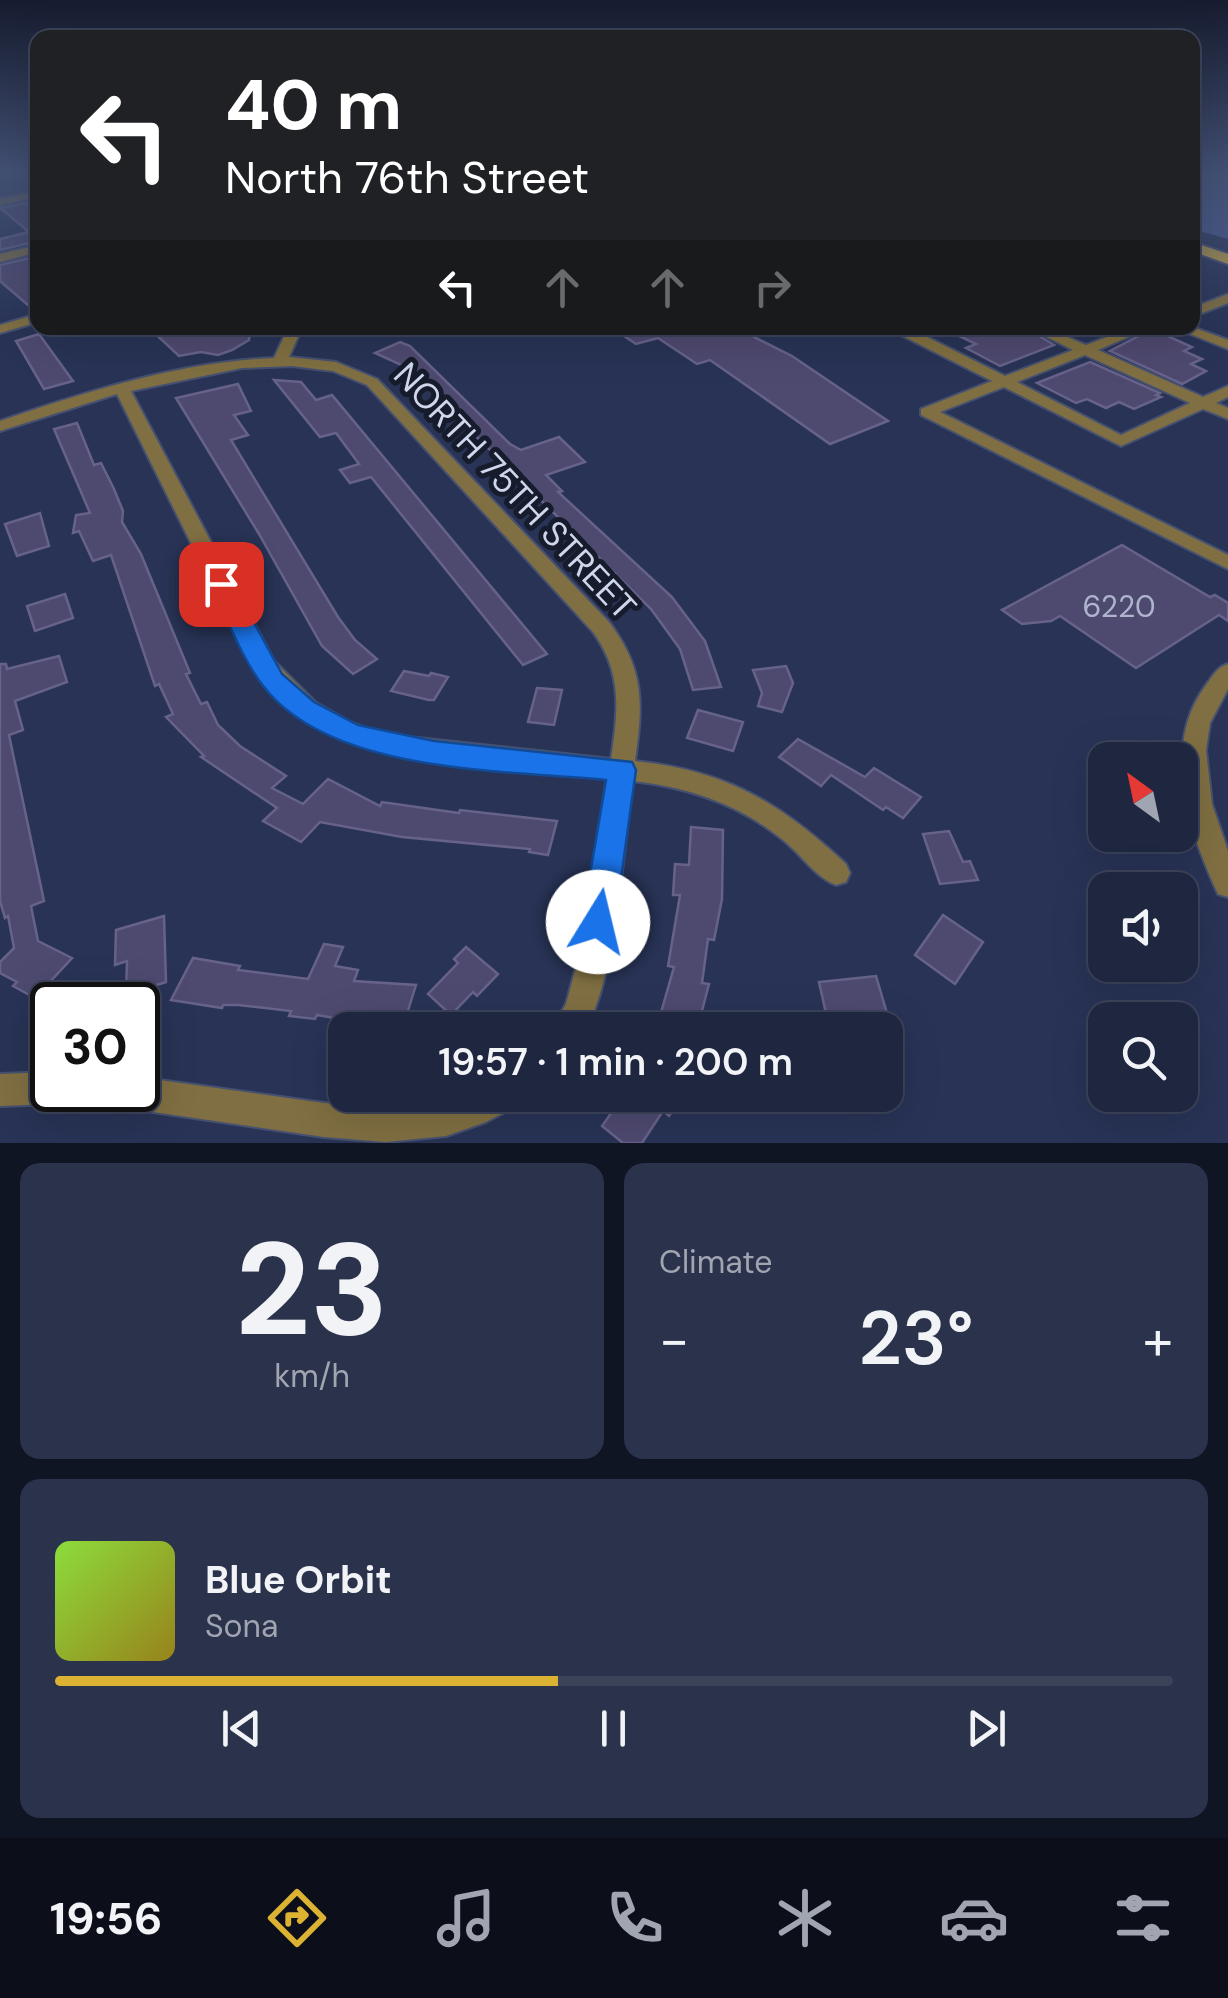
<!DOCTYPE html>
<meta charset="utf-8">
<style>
body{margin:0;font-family:"DM Sans",sans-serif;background:#2b324b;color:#f1f3f6;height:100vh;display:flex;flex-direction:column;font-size:38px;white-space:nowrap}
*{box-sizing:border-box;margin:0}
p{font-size:32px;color:#a1a5b1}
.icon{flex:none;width:55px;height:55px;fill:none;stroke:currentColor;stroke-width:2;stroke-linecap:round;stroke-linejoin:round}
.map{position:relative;height:1143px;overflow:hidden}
.panel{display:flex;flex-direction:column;gap:20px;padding:20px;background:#101523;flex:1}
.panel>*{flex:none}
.hud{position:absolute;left:30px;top:30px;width:1170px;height:305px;border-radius:20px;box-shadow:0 10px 40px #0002,0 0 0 2px #3c4359;background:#202124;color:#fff;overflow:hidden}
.needle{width:65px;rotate:327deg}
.tools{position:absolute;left:1088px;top:742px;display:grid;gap:20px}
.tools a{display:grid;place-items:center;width:110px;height:110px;border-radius:20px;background:#1e2640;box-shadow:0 10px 40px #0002,0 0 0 2px #3c4359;font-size:50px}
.speed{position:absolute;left:30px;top:982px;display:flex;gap:20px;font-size:50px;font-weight:700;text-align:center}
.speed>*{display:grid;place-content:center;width:130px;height:130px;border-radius:50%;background:#1e2640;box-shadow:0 10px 40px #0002,0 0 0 2px #3c4359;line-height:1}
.speed .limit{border:5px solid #111;border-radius:15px;background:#fff;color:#111}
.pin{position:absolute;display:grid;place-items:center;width:85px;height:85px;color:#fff;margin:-42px;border-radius:20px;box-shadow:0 5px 15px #0006}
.me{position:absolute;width:110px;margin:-55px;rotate:9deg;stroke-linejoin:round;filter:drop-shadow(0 0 8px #0008)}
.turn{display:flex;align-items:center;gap:35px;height:210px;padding:0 30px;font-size:45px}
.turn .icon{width:130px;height:130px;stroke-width:2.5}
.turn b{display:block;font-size:70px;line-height:85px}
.lanes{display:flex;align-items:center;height:95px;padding:0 30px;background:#0003;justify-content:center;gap:50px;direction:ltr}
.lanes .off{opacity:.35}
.big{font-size:75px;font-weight:600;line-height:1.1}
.panel .card{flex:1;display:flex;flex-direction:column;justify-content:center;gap:15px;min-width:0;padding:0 35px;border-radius:20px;background:#2b324b}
.panel .dial{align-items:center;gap:0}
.dial b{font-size:130px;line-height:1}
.song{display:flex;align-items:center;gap:30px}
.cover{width:120px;height:120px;border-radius:15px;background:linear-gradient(135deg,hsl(90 70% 55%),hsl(50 70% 35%))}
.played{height:10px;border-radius:5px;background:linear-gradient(90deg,#dcb233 45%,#3c4359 45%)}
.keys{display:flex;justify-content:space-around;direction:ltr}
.heat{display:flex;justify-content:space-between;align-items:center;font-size:55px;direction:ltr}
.panel .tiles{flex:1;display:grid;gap:20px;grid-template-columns:1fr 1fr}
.card:last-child{grid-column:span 2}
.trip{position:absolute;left:328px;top:1012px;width:575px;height:100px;border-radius:20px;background:#1e2640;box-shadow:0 10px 40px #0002,0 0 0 2px #3c4359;font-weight:600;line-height:100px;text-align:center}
.tabs{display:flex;height:160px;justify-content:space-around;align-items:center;background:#0c0f1a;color:#a1a5b1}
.tabs .icon{width:70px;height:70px}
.tabs .on{color:#dcb233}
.tabs b{font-size:45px;color:#f1f3f6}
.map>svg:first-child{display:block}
.green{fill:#4b5d95}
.building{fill:#4e496f;stroke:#67628a;stroke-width:2.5}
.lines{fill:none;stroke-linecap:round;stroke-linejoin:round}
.street-casing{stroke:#465171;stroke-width:4}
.primary-casing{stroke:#465171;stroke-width:4}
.street{fill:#806f42;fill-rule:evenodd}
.primary{fill:#caa641;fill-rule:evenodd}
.route{fill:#1a73e8;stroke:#114b97;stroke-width:2.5}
.labels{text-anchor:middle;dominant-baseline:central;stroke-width:10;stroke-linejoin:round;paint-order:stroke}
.number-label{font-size:30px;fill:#afb4ce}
.street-label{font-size:35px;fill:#cfd7ed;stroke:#171c2c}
</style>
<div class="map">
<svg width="1228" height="1143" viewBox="0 0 1228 1143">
<rect width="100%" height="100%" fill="#283356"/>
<polygon class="green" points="1193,173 1228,173 1228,239 1193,229"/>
<g class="building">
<polygon points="38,201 38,241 0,250 0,239 29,232 0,208"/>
<polygon points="38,256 38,302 28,305 0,281 0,265"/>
<polygon points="149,328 251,328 249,340 232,350 218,355 201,352 179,356"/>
<polygon points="612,328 753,328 754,337 792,356 888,421 830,444 710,360 697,364 658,338 636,344"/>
<polygon points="987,328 1026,328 1054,345 1000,366 966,348 976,344 961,337"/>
<polygon points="1152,329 1192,347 1184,351 1202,359 1191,364 1206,371 1182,384 1110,351"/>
<polygon points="39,334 73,381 44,389 16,341"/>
<polygon points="400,342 410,346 510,444 521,450 559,437 585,462 546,475 562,491 558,492 672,597 705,641 721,687 693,690 680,649 651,609 406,367 375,353"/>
<polygon points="1090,362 1160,393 1156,395 1161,397 1134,409 1119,402 1106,408 1087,399 1076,403 1037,383"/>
<polygon points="274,380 301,382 316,400 332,395 547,654 523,665 371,477 350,483 340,470 359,464 336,433 320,437"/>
<polygon points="238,384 251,411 234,415 248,435 231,440 338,617 355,640 377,659 353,674 322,646 259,534 176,398"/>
<polygon points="77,423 94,465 101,463 114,489 123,511 122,522 141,554 190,673 186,674 201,704 207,702 218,725 240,746 286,776 272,788 303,804 328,779 380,806 382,802 459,813 460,810 557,821 548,855 529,852 530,849 402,837 320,822 301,842 263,821 277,808 201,757 204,756 166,717 173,714 159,684 155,686 111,555 93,561 79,531 73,533 76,515 90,513 54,429"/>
<polygon points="40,513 49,546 17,556 5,524"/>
<polygon points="1122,545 1210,597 1215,595 1228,603 1228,621 1219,615 1136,668 1060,616 1051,621 1022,624 1002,610"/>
<polygon points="65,594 73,618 35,631 27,606"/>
<polygon points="59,656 67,682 15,701 23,730 9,735 44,901 31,906 38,941 72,958 35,998 13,986 17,982 0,973 0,962 14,948 8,916 5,918 0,901 0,664 6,664 7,669"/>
<polygon points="786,666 793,683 782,712 758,706 762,693 753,670"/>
<polygon points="404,671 429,676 431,673 448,677 434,700 429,700 391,691"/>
<polygon points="537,688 562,690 554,725 528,722"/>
<polygon points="698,710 743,722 733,751 687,738"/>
<polygon points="798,739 865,777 874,768 921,797 903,818 886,807 883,810 831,775 821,786 779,757"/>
<polygon points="691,827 723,830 722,899 714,940 708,939 702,983 709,984 697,1030 656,1030 674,967 668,966 680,895 673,895 675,864 689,865"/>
<polygon points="949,831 963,862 970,861 978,880 940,884 923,834"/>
<polygon points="943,915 983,942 955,984 915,955"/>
<polygon points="164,916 166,982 126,995 127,961 115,965 116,930"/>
<polygon points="324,944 343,947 335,966 358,970 354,981 416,985 402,1030 317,1015 315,1019 289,1016 291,1011 238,1005 223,1005 222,1008 171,1000 193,958 240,966 238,970 308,979"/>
<polygon points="466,947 498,974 477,996 473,992 451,1015 428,994 458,963 454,959"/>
<polygon points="876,976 889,1020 866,1021 865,1015 827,1018 819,982"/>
<polygon points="624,1095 683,1095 669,1116 663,1111 642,1143 623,1143 602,1126"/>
</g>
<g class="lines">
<defs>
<g id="street">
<polygon points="38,191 38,197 0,205 0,199"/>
<polygon points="38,245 38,252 0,262 0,254"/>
<polygon points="1228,294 1228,303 1192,317 1192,308"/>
<polygon points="38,314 38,322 0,333 0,325"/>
<polygon points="1192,327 1228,340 1228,349 1175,328"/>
<path d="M288,328h14l-13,29 47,5 41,17 232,243c36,48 34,82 26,139 92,10 144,41 211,103l4,9 -4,9 -10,3c-21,-8 -35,-31 -53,-45 -44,-36 -95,-53 -151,-59 -8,63 -16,198 -47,249h-34l15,-26 12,-44 29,-182c-45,-5 -91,-10 -137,-15 -101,-12 -163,-16 -224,-109l-129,-260 -117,37v-10c89,-30 180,-59 274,-63zM292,366l41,5 34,14 226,247c30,41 25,80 18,127l-230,-25 -31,-12 -34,-19 -42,-42 -143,-270 111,-23z"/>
<path d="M899,328h10l96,48 68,-26 -44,-22h17l40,17 45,-17h18l-51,22 105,47 25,-11v11l-12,6 12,5v11l-25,-10 -82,37 -117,-59 -64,25 288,143v14l-307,-154v-6l71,-28 -93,-47zM1085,355l105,48 -69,32 -104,-53z"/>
<path d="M1228,664v25l-18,34 -4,27 6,54 16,47v46l-10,-3c-29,-63 -58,-147 -12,-209 7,-9 11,-18 22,-21z"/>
<polygon points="52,1072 52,1090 68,1090 64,1100 52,1104 0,1106 0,1074"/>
<polygon points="138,1077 324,1103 386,1108 446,1102 468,1095 519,1095 514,1107 486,1122 446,1136 386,1142 324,1137 112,1106 100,1102 96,1090 138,1090"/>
</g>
<polygon id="primary" points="1192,242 1228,254 1228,264 1192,251"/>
</defs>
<use href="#street" class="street-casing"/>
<use href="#primary" class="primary-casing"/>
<use href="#street" class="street"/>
<use href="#primary" class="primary"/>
</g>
<linearGradient id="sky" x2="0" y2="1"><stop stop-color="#161c2f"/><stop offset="0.52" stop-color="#425073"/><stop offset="1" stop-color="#425073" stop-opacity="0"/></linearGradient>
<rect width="1228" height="333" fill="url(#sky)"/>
<path class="route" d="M221,577l12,7 49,90 32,28 44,23 76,16 198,21 4,8 -21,152 -5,10 -12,5 -11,-5 -5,-10 24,-142c-101,-10 -274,-6 -342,-93 -23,-29 -37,-70 -54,-103z"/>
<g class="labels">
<g class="number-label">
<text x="1119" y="606">6220</text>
</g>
<g class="street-label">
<text transform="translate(515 491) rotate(47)">NORTH 75TH STREET</text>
</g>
</g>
</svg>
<div class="tools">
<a><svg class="needle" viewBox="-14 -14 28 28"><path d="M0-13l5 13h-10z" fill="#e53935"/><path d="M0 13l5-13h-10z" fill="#a1a5b1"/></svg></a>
<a><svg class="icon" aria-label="sound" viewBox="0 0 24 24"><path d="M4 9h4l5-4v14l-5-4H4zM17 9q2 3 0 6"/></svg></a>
<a><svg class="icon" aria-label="search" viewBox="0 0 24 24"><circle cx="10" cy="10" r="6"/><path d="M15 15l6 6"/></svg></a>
</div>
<div class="speed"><div class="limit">30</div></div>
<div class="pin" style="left:221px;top:584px;background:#d93025"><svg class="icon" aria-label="arrive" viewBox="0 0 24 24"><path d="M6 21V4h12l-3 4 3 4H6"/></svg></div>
<svg class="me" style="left:598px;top:922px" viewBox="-20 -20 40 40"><circle r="19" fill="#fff"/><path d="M0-13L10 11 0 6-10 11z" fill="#1a73e8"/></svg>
<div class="trip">19:57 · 1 min · 200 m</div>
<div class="hud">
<div class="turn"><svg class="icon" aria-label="left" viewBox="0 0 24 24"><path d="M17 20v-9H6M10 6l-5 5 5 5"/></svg><div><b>40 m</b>North 76th Street</div></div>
<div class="lanes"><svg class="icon" aria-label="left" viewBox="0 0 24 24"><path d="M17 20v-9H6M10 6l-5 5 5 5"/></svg><svg class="icon off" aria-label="ahead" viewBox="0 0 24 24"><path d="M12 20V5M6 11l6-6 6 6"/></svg><svg class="icon off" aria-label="ahead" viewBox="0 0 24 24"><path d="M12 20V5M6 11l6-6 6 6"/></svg><svg class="icon off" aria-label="right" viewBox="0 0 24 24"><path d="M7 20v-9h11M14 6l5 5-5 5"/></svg></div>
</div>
</div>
<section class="panel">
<div class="tiles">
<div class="card dial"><b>23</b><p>km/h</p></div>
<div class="card"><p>Climate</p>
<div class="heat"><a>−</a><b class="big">23°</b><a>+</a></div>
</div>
<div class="card">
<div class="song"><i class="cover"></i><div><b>Blue Orbit</b><p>Sona</p></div></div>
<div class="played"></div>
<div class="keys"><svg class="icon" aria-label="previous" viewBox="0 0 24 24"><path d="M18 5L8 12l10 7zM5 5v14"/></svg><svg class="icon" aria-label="pause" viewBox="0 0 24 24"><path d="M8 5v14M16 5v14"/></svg><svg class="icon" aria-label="next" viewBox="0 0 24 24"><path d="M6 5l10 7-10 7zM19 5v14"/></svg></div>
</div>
</div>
</section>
<nav class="tabs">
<b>19:56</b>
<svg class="icon on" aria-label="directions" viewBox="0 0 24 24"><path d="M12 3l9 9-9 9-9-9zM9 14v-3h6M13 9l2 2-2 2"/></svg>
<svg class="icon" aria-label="music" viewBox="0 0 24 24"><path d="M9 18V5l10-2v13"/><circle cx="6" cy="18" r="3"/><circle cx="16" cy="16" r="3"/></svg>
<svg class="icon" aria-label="phone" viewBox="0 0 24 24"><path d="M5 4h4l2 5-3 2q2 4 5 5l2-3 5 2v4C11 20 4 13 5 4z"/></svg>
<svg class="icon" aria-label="climate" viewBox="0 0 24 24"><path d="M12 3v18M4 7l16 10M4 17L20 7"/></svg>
<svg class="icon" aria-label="car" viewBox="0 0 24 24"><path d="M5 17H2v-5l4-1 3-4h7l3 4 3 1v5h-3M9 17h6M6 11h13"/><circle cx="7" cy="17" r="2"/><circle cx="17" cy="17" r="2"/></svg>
<svg class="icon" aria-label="filters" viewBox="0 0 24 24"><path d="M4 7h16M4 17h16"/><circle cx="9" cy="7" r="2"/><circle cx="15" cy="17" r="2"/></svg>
</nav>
